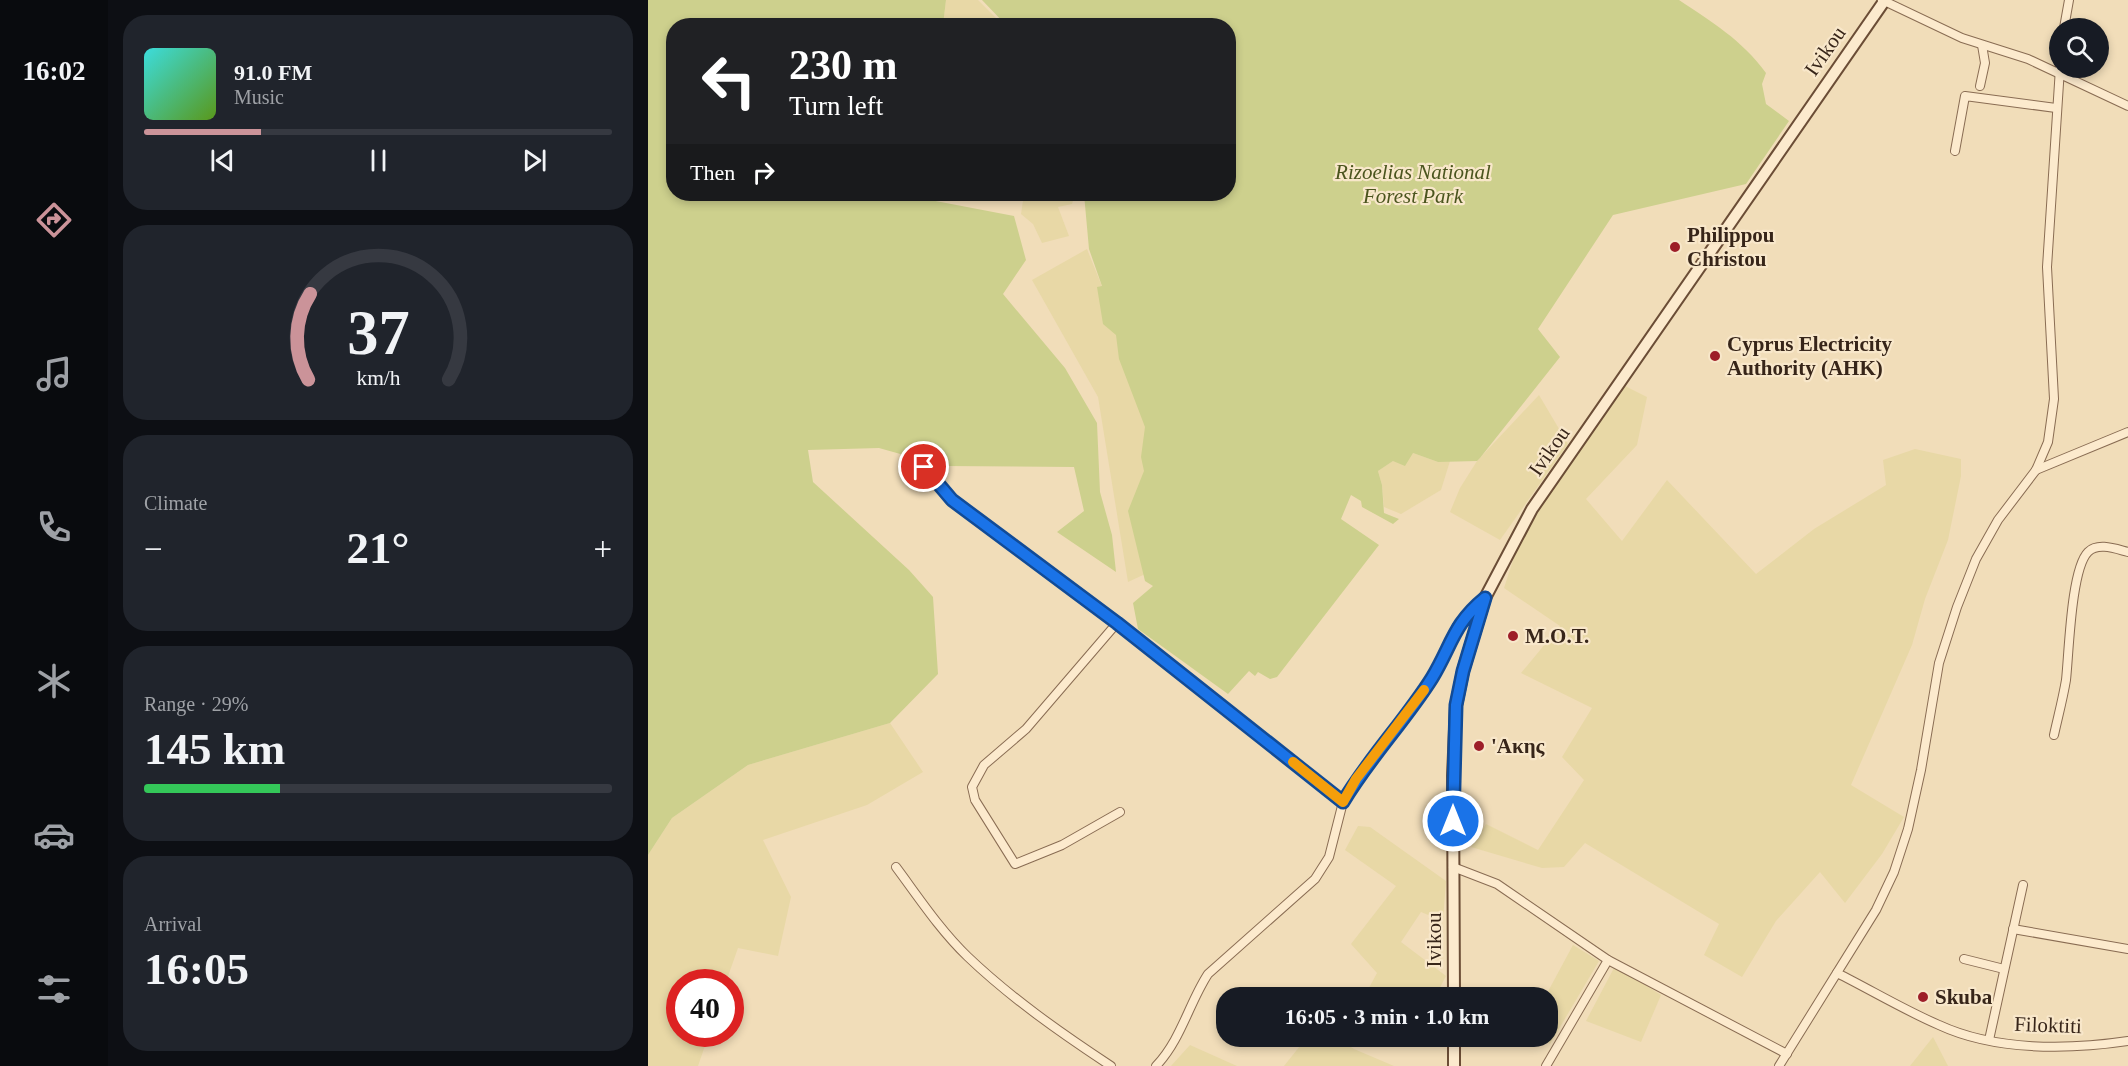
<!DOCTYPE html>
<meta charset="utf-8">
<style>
body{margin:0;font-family:"Times New Roman",serif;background:#20242c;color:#f1f3f6;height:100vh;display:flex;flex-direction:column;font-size:22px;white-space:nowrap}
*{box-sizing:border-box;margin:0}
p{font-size:20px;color:#9ea1a6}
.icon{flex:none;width:33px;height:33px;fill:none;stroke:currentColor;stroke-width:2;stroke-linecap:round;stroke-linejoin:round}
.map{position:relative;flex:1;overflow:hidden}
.side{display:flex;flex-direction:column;gap:15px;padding:15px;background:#0d0f14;width:540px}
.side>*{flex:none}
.top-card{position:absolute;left:18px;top:18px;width:570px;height:183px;border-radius:24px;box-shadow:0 3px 9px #0003;background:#202124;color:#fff;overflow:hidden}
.buttons{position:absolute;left:1401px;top:18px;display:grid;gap:12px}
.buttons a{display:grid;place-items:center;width:60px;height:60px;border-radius:50%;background:#171b24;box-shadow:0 3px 9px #0003;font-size:30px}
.speed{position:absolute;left:18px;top:969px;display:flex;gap:12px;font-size:30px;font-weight:700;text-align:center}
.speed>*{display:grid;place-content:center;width:78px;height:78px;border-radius:50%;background:#171b24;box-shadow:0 3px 9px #0003;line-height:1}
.speed .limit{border:9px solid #d22;background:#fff;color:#111}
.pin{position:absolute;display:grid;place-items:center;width:51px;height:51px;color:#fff;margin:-26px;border:3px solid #fff;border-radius:50%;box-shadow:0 2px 6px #0007}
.me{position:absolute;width:66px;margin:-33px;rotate:0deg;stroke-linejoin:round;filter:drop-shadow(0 0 4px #0008)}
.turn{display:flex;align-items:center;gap:21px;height:126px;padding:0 24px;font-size:27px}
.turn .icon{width:78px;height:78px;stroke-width:2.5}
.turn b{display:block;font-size:42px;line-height:51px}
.then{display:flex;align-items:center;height:57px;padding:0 24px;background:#0003;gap:12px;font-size:22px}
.big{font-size:45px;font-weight:700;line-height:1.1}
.side .widget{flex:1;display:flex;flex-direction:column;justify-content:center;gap:9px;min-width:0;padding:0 21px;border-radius:24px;background:#20242c}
.side .dial{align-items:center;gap:0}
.dial svg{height:156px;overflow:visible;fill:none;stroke:#363941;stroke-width:7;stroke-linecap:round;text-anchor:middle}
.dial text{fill:#f1f3f6;stroke:none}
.song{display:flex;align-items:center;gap:18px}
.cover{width:72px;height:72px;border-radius:9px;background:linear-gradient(135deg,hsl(180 70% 55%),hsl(90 70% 35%))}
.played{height:6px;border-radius:3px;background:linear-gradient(90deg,#cb9399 25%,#363941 25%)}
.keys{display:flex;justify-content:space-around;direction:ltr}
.heat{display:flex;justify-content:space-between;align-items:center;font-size:33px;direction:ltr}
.charge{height:9px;border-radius:4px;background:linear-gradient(90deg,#34c759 29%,#363941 0)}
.trip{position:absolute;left:568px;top:987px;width:342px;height:60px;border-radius:24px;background:#171b24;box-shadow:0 3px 9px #0003;font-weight:700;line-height:60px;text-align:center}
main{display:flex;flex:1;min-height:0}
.tab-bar{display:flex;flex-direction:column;width:108px;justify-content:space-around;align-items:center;background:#090b0e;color:#9ea1a6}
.tab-bar .icon{width:42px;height:42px}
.tab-bar .on{color:#cb9399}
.tab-bar b{font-size:27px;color:#f1f3f6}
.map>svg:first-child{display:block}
.farmland{fill:#e8d8a6}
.green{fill:#cdd08d}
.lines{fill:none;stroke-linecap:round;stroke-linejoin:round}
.street-casing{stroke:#896c53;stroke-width:10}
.secondary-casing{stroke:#6b4d36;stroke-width:14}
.street{stroke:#fceacd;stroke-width:8}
.secondary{stroke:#fceacd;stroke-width:10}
.route-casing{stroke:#114b97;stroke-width:15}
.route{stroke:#1a73e8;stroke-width:10}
.slow{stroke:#f59e0b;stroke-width:10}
.poi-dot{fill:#9d1e28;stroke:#f8e7ca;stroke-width:2}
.labels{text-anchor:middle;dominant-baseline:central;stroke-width:4.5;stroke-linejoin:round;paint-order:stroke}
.street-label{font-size:21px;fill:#372519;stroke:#f8e7ca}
.park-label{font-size:21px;font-style:italic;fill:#4b551e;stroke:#f8e7ca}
.poi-label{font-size:21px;font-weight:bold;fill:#372519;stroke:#f8e7ca;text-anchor:start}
</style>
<main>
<nav class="tab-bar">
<b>16:02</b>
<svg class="icon on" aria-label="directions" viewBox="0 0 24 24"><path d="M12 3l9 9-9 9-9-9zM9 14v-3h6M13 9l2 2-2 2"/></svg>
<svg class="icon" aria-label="music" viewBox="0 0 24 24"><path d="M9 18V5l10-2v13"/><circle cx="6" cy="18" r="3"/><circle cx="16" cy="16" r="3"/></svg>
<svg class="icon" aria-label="phone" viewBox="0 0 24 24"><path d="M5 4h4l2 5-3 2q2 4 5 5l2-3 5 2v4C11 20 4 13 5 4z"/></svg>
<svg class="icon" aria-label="climate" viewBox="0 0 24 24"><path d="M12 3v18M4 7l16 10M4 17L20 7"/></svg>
<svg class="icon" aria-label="car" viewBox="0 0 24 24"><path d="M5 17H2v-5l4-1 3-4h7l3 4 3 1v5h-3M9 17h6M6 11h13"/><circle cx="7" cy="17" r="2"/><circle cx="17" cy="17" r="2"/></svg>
<svg class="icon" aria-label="filters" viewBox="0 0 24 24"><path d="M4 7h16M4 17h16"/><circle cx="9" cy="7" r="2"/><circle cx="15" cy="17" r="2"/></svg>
</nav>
<section class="side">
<div class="widget">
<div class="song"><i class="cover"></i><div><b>91.0 FM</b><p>Music</p></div></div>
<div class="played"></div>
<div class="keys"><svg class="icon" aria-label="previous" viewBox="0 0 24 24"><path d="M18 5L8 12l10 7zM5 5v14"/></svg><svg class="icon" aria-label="pause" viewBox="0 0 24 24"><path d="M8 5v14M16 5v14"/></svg><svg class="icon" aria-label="next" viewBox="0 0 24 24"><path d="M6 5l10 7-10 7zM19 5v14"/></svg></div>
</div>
<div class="widget dial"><svg viewBox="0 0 100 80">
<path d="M14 69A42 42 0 1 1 86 69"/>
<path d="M14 69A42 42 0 0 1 15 25" stroke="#cb9399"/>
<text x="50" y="56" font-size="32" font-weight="700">37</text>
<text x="50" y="72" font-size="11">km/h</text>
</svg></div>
<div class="widget"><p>Climate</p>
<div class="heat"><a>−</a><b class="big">21°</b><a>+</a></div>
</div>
<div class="widget"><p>Range · 29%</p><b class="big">145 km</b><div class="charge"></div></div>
<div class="widget"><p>Arrival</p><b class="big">16:05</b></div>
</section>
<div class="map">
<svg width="1480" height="1066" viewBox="0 0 1480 1066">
<rect width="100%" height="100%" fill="#f1ddb9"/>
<g class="farmland">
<polygon points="298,0 330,0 355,25 295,25"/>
<polygon points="376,194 427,194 424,204 410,207 421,236 394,243 385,224 373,214"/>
<polygon points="439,249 508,421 508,569 480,582 450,397 384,280"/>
<polygon points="975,385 999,397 989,445 938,499 974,541 1019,480 1108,574 1166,529 1238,485 1235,460 1267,449 1313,459 1313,476 1300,540 1277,599 1264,645 1203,785 1256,817 1234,854 1197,903 1172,872 1128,921 1094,977 1056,955 1071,924 937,843 916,867 894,868 823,847 838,824 890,850 936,780 914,757 944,708 873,673 912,626 856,588 873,536"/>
<polygon points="891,395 920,444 852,540 802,512 812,488 829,461"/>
<polygon points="765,453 790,462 802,461 793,490 753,514 736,507 734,485 730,471 745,461"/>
<polygon points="242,723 275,772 219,805 115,840 143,897 130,956 90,948 78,982 32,982 32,1034 61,1034 50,1066 0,1066 0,855 24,818 100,765"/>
<polygon points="710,826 722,827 798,881 795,921 773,912 753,942 798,976 787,997 716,997 729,973 703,944 748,886 697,850"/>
<polygon points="925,945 951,961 902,1044 893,1037 900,1036 900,998 897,997"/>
<polygon points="967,966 1013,995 993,1042 938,1021"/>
<polygon points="660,1036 687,1037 706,1049 746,1066 636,1066"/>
<polygon points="1285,1037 1300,1066 1262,1066"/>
<polygon points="542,1045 589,1066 523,1066"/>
</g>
<g class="green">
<polygon points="0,0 298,0 295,25 26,26 26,194 251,194 366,216 378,260 355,294 417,368 449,423 452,492 464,535 468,572 409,532 436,511 426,467 295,466 231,448 160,450 165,482 261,570 285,597 290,674 242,723 100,765 24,818 0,855"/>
<path d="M334,0h697c34,23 62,39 87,73l-4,11 4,20 23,17 -43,63 -133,31 -75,114 22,28 -80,101 -3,3 -39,1 -25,-9 -8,13 -12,-5 -15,10 4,14 2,28 15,6 -6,5 -31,-17 -1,-6 -10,-6 -10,24 38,26 -102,132 -7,2 -12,-7 -3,4 -6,-5 -21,23 -90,-65 -5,-26 20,-17 -8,-5 -17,-70 16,-40 -3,-14 4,-30 -26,-68 -3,-24 -13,-11 -6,-37 5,-1 -13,-37 -5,-55h144v-168l-222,-1z"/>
</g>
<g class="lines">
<defs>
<g id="street">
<polyline points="1234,0 1314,38 1380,59 1480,106"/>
<polyline points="1416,28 1421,0"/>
<polyline points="1332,86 1337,63 1334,45"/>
<polyline points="1307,151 1317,96 1408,108"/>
<polyline points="276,467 305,500 469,623 695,802"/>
<polyline points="1388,470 1480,432"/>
<polyline points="469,623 378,729 336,765 324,787 327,800 367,864 414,845 472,812"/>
<path d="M1406,735c4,-18 9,-37 12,-55 3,-27 5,-111 22,-128 10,-10 28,-3 40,0"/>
<path d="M248,867c23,31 44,63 72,90 43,41 93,76 143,109"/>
<polyline points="805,867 849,884 960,960 1139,1054"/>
<polyline points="1365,929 1480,949"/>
<polyline points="1316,959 1356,969"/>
<path d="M1189,973c34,17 67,37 102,52 56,26 129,25 189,16"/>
<polyline points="1341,1040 1375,885"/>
<path d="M508,1066c25,-26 33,-63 52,-92l107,-95 14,-22 14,-55 13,-23 77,-103 24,-50 10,-13 18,-15"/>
<polyline points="898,1066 960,960"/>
<polyline points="1131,1066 1228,910 1246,872 1260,829 1273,770 1291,663 1309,607 1328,559 1350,520 1388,470 1400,442 1406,399 1399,267 1412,68"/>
</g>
<g id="secondary">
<polyline points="806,998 805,776 808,706 815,671 837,598 884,509 1237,0"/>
<polyline points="806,1036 806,1066"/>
</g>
</defs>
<use href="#street" class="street-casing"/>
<use href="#secondary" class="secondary-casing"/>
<use href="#street" class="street"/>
<use href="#secondary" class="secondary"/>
</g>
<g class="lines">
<defs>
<path id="route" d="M276,467l28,33 165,123 226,179c26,-44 62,-81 89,-124 20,-33 21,-54 53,-80l-22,73 -7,34 -3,116"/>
</defs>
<use href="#route" class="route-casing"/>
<use href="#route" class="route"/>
<polyline class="slow" points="645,762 695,802 708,779 776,690"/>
</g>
<g class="poi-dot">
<circle cx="1027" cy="247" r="6"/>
<circle cx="1067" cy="356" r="6"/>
<circle cx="865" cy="636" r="6"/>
<circle cx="831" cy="746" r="6"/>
<circle cx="1275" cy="997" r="6"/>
</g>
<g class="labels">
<g class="street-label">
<text transform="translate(1177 51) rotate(-55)">Ivikou</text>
<text transform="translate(901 451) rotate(-55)">Ivikou</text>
<text transform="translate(786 940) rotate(-90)">Ivikou</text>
<text transform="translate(1400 1025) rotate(2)">Filoktiti</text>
</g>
<g class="park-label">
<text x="765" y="172">Rizoelias National<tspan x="765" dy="24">Forest Park</tspan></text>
</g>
<g class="poi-label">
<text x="1039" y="235">Philippou<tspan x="1039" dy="24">Christou</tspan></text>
<text x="1079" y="344">Cyprus Electricity<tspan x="1079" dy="24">Authority (AHK)</tspan></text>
<text x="877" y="636">M.O.T.</text>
<text x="843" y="746">'Ακης</text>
<text x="1287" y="997">Skuba</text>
</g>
</g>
</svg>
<div class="buttons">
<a><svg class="icon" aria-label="search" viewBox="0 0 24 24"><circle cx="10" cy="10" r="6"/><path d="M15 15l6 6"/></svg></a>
</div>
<div class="speed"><div class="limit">40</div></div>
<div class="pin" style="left:276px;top:467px;background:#d93025"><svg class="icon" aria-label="arrive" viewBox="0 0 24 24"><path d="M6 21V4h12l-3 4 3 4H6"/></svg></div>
<svg class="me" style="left:805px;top:821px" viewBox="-20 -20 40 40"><circle r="17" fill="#1a73e8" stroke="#fff" stroke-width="3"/><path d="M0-11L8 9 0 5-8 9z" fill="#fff"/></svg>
<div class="trip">16:05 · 3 min · 1.0 km</div>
<div class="top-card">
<div class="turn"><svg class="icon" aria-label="left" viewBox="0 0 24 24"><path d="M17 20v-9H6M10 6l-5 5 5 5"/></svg><div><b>230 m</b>Turn left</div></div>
<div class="then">Then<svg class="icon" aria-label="right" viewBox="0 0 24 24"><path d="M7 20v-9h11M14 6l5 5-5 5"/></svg></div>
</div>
</div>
</main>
